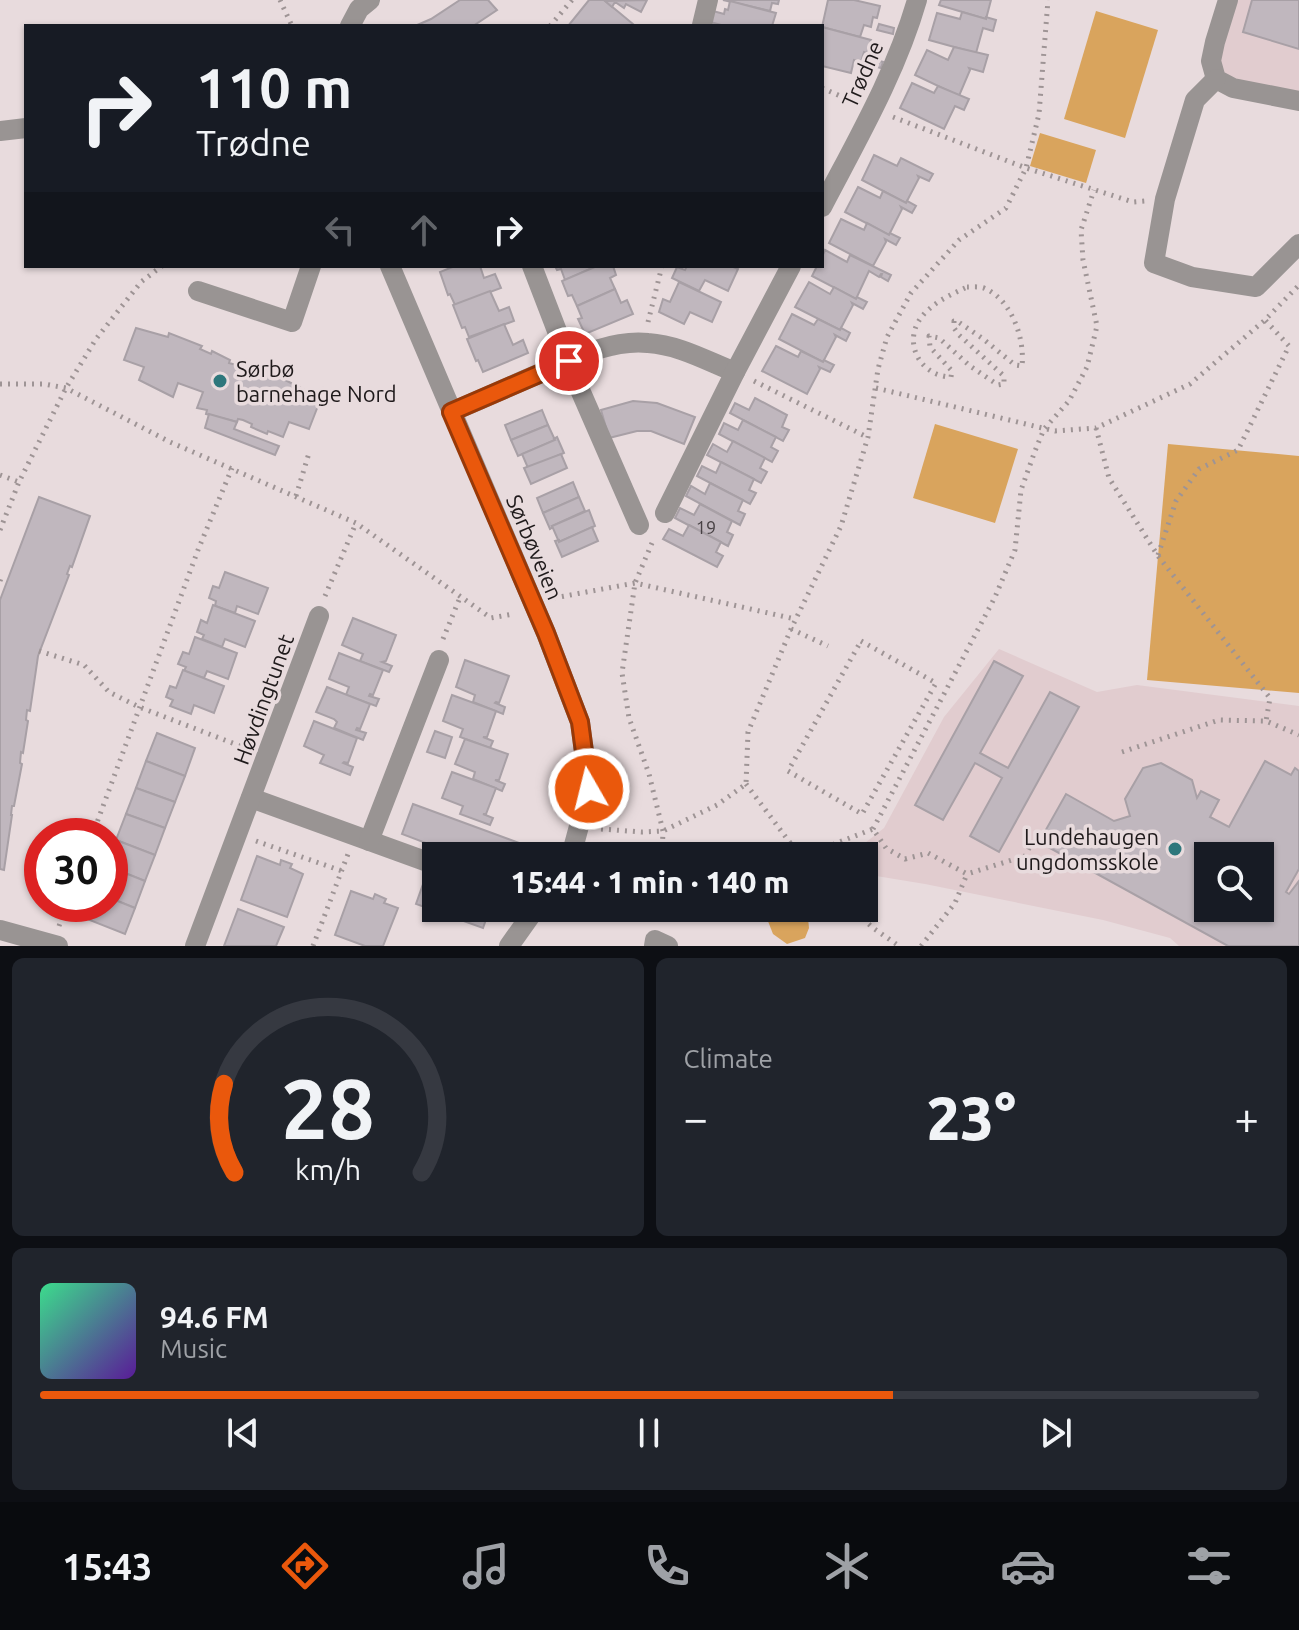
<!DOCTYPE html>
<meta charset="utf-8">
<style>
body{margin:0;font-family:Ubuntu,sans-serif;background:#20242c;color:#f1f3f6;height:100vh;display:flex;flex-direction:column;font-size:30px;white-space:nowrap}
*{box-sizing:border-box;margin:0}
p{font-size:26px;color:#9ea1a6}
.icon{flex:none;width:44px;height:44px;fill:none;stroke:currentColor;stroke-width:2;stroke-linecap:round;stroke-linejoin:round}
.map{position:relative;height:946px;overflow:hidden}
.sheet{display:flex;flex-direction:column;gap:12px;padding:12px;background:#0d0f14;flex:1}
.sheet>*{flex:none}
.top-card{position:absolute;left:24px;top:24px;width:800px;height:244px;border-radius:0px;box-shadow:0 2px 6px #0004;background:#171b24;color:#f1f3f6;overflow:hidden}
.controls{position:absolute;left:1194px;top:842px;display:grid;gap:16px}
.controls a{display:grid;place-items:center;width:80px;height:80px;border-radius:0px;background:#171b24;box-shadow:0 2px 6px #0004;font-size:40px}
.speed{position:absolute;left:24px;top:818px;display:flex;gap:16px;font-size:40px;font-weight:700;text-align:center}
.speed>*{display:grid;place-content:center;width:104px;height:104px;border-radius:50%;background:#171b24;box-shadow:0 2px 6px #0004;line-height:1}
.speed .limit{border:12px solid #d22;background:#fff;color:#111}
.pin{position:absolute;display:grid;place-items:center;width:68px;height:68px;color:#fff;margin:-34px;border:4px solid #fff;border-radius:50%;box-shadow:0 2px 8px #0007}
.me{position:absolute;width:88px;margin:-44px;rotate:352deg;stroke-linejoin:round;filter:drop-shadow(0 0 6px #0008)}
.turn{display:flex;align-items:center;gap:28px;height:168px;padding:0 40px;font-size:36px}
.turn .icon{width:104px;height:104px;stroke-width:2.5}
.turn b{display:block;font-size:56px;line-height:68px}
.lanes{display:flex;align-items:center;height:76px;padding:0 40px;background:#0003;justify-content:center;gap:40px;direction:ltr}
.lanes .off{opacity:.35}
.big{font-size:60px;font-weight:800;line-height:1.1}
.sheet .widget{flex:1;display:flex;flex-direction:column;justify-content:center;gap:12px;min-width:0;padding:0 28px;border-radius:12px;background:#20242c}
.sheet .dial{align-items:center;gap:0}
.dial svg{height:208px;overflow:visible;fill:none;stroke:#363941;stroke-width:7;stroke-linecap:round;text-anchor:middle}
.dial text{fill:#f1f3f6;stroke:none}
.song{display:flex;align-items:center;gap:24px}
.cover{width:96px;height:96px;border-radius:12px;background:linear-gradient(135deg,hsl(150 70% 55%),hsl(270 70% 35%))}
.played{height:8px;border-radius:4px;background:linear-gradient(90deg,#ea580c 70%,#363941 70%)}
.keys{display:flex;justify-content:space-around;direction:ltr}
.heat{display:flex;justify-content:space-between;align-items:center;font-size:44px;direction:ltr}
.sheet .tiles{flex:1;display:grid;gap:12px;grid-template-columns:1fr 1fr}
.widget:last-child{grid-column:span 2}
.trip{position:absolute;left:422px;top:842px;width:456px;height:80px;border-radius:0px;background:#171b24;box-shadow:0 2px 6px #0004;font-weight:800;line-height:80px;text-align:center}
.tabs{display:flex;height:128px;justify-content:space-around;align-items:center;background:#090b0e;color:#9ea1a6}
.tabs .icon{width:56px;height:56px}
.tabs .current{color:#ea580c}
.tabs b{font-size:36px;color:#f1f3f6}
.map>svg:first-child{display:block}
.built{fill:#e1cccf;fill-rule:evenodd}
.green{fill:#d9a45d}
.building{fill:#c0b7be;stroke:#a8a0a6;stroke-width:2;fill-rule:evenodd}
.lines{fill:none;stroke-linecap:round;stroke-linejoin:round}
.path{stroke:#9e9495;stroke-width:5;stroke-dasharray:2 6;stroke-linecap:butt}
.minor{stroke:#999493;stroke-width:20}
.route-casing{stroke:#983908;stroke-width:20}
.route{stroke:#ea580c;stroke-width:14}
.poi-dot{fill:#2e777c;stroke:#e8dbdd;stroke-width:3}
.labels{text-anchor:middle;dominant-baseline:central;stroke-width:7;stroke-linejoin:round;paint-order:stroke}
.number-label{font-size:18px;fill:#474144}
.street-label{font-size:22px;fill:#1f1a1b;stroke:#e8dbdd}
.poi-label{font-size:22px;fill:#1f1a1b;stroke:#e8dbdd;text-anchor:start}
</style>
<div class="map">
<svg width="1299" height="946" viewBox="0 0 1299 946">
<rect width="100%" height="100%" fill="#e8dbdd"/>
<g class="built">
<polygon points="1221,0 1299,0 1299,106 1221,88"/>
<path d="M999,649l98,43 40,-7 162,21v240h-120l-9,-8 -67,-18 -178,-36 -61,-10 1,-31 19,-15 60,-111zM1208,856h52v52h-52z"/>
</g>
<g class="green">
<polygon points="1096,11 1158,30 1125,138 1064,119"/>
<polygon points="1040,133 1096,150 1086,183 1030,166"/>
<polygon points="935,424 1018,449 995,523 913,498"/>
<polygon points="1168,444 1299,456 1299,693 1147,680"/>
<polygon points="766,908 807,908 809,928 805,938 787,944 773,934 764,911"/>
</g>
<g class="building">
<polygon points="460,0 488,0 497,10 473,26 415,26 431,19"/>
<polygon points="589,0 604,0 633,24 631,26 568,26"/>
<polygon points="647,0 641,12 626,4 624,8 615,2 612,7 605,1"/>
<polygon points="723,0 779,0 778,4 772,3 770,11"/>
<polygon points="828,0 854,0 880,6 877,18 873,17 871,27 864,25 860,37 822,27"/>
<polygon points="941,0 991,0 986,19 939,5"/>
<polygon points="1252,0 1299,0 1299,49 1243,32"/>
<polygon points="730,1 776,13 772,26 725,26 710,22 713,11 724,14 725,9 728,10"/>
<polygon points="962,12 986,19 986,17 996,20 993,31 983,28 976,53 929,40 937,13 960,19"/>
<polygon points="879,24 894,28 893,34 877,30"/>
<polygon points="822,27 871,40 867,53 864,52 861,62 854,60 851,73 822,66"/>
<polygon points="954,47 988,55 983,72 969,68 970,70 959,96 915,75 927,50 948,60"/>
<polygon points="867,57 883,62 881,68 865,64"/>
<polygon points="912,83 934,93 938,86 969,99 964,110 955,106 944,129 900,108"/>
<polygon points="874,155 897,166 901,158 933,174 929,181 918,176 919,178 906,203 862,180"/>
<polygon points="858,187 880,198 883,191 906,203 907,201 916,206 912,213 901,207 902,209 889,235 845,212"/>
<polygon points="841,219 864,230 867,223 889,235 890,233 900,238 896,245 885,239 886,242 873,266 829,243"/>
<polygon points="825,250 847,262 850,255 891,275 888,281 881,277 882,274 881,274 879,277 869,271 856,299 812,276 817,266 822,266 822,257"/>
<polygon points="455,266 480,266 484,278 495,274 501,288 455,305 450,294 448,295 440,272"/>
<polygon points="555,266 597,266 565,280 561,269 557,270"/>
<polygon points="597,266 613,266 616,275 610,278 615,289 577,306 572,295 568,296 562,281"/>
<polygon points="687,266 731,266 738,269 728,291 705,280 699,291 672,278 677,267 685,270"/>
<polygon points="679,282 721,302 712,322 690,312 684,324 659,312 663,299 670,302"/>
<polygon points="809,282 830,294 834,287 856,299 857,297 867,302 863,309 852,303 853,305 840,330 795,307"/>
<polygon points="615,289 621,303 627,300 633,314 585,334 578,319 582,318 577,306"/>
<polygon points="490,291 499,311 509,307 514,321 469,337 465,327 462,328 453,305"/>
<polygon points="792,314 814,325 818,319 840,330 841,328 850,333 846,341 835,335 836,337 823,362 779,339"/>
<polygon points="504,324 513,345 523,340 528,353 483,372 478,360 476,361 467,339"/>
<polygon points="136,328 168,337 169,333 202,346 200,349 211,354 212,351 230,360 229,363 266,373 268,370 284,377 283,379 321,398 309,429 289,422 283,437 268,431 267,434 251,427 252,424 243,420 238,419 237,422 206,414 207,410 197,408 203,392 178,383 173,397 139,380 144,367 124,360"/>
<polygon points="776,346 798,357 801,351 823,362 824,360 834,365 830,372 819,367 820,369 807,394 762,371"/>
<polygon points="755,398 787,415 782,427 789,430 783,441 730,413 735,403 749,410"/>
<polygon points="633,401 657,403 695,417 684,444 651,431 637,431 609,438 601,410"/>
<polygon points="542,410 548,425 511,440 505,425"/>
<polygon points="209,414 237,422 234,429 279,446 275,455 205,428"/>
<polygon points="743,420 776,437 771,447 778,451 772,462 719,434 724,423 738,430"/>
<polygon points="548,425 555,440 518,456 511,440"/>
<polygon points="557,437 564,453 528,468 522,454 555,440 554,439"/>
<polygon points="733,441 765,458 760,468 767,472 761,483 707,455 713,444 727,452"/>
<polygon points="561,454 567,468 531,484 524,468"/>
<polygon points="721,462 754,479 749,490 756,493 750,504 697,476 702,466 716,473"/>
<polygon points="573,482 579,497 543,513 537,498"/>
<polygon points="710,483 743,500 738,511 745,514 740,525 686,496 691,486 705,494"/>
<polygon points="39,497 90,516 72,567 70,566 67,574 69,575 38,656 30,711 27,710 26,720 28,721 23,753 21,752 20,763 22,764 14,806 12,806 11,815 12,815 4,870 0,869 0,600"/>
<polygon points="579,497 585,511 552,526 553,527 550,529 543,513"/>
<polygon points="700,504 732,521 727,532 733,535 728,546 675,518 680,508 694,515"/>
<polygon points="589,510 595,526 559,542 552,526"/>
<polygon points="689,525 721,542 716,552 723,556 717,567 663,539 669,529 683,536"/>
<polygon points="592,527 598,541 562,557 555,541 559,540 559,542"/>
<polygon points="225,572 268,588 258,614 237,606 235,613 215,606 216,601 209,598 213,586 219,588"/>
<polygon points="213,605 255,621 245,647 225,639 222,647 202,639 204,635 197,632 201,620 207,623"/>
<polygon points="353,618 396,635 386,661 382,662 392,666 389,672 360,661 363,654 342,645"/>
<polygon points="195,637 237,653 228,679 207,671 204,678 184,671 186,667 178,664 183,652 189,654"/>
<polygon points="339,653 383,670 373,695 370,694 369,696 379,699 376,706 346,695 349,687 329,679"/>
<polygon points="465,660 509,676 499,703 496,702 495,703 505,707 503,714 473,702 475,695 456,687"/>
<polygon points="994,661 1023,676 980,753 1008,768 1050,692 1079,707 999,852 970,836 1002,778 975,763 943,820 915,805"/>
<polygon points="183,670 224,686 214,713 194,705 191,714 170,706 173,700 166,697 170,686 176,688"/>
<polygon points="327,687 370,704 360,729 357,728 356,730 366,733 363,740 334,728 337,722 334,719 316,712"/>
<polygon points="452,695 496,711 487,737 483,737 493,741 490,748 460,737 463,729 443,721"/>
<polygon points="314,721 357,738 348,763 344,762 343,763 353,767 350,775 320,763 324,755 304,746"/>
<polygon points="435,731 452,737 445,758 427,752"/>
<polygon points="157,733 195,748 185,776 146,761"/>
<polygon points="465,739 508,754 499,780 495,780 505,784 502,791 473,779 475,772 455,764"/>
<polygon points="146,761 185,776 175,802 136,788"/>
<path d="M1265,761l26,14 4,-7 4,3v98l-13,23 3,2 10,-13v65h-71l-189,-104 27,-48 48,27 16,-5 -5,-17 18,-31 18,-5 31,17 5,18 4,-7 18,9 -9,17 19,10zM1208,856h52v52h-52z"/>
<polygon points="452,772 496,788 486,814 483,814 493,818 490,825 460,814 463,806 442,798"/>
<polygon points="136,788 175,802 165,828 126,814"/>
<polygon points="413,804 522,844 517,856 460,856 402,834"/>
<polygon points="126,814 165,828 155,855 116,840"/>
<polygon points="116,840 155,855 145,881 110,867 110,857"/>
<polygon points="257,856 280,865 281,860 292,864 290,868 303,874 287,917 241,900"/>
<polygon points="110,867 145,881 135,908 110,898"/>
<polygon points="427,873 436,876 436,908 490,908 483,928 416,904"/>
<polygon points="351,891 373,899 375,894 386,899 384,903 398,908 383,946 365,946 335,935"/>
<polygon points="110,898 135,908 125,934 87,919 92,904 110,904"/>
<polygon points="238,909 284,927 276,946 224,946"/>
</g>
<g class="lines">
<g class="path">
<polyline points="280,0 292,26"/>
<polyline points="550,26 572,0"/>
<polyline points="822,88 854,102"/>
<polyline points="893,117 1026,168 1133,202 1145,201"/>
<path d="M967,287c6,0 14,-1 19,2 26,12 39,50 36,77l-7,-1 -33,-27 -25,-17h-3v7l5,7 45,41v8l-6,1 -28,-19 -31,-28 -10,-2 1,11 22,24 -1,6c-33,-1 -50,-38 -27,-63 12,-13 28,-20 43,-27z"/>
<polyline points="648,322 662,266"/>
<polyline points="754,381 867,437"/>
<polyline points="0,384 44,384 66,388 170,442 356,523 491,618 513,614"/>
<polyline points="876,388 1055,431 1096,428 1190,384 1265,320 1299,285"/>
<polyline points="1096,428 1109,478 1158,556 1270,698 1266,721"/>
<polyline points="0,475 19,482"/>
<polyline points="296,496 309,453"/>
<polyline points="0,530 19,482 66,388 96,339 141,282 162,266"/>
<polyline points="652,543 635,583 622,673 629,718 649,774 663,831 662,856"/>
<polyline points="1158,555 1176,501 1199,469 1238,450 1289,346 1265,320"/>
<polyline points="0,581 2,575"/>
<polyline points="325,596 356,523"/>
<polyline points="554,598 635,583 795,619"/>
<polyline points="791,629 828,646"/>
<polyline points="443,639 461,595"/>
<polygon points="861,641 936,683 862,814 788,771"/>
<polyline points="39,651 84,665 109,692 139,707 248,749"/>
<polyline points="1122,752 1219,720 1266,721 1299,735"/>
<polyline points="746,784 800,856"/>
<polyline points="601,829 642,832 663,831 717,805 746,784 748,732 791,629 841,526 868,437 878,369 887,337 911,293 959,240 1006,208 1026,168 1039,114 1048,0"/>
<polyline points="873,829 995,597 1015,550 1021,490 1035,451 1044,429 1069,401 1087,367 1097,326 1083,260 1081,230 1094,190"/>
<polyline points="92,836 198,550 232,468"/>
<polyline points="256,841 342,871"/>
<polyline points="803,856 873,829 886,848 905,859 928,853 967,874 1025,856 1033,840"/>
<polyline points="851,908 873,928 899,946"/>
<polyline points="59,926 67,904"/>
<polyline points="313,946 348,854"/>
<polyline points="921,946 955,903 967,874"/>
</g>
<g class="minor">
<polyline points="1228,0 1215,42 1211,61 1216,79 1233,88 1299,101"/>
<polyline points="702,25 708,0"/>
<polyline points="350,26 359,9 370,0"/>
<polyline points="1216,79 1195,100 1165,199 1154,263 1192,277 1256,287 1299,244"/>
<polyline points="0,131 26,128"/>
<path d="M822,207c35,-67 74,-134 95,-207"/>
<polyline points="390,266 546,633 580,722 589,789 571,856"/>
<polyline points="532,266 577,383 639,525"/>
<polyline points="198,291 292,322 311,266"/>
<path d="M451,412c29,-12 57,-25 85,-37 35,-15 73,-36 112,-32 31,2 59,18 87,29"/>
<polyline points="665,513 735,372 791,266"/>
<polyline points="251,798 436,865"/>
<polyline points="369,841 439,660"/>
<polyline points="0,930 58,946"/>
<polyline points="195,946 319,616"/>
<polyline points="509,946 536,908"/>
<polyline points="654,946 655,940 668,946"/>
</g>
</g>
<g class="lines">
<defs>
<polyline id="route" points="569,361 451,412 546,633 580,722 589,789"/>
</defs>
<use href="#route" class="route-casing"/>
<use href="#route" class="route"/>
</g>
<g class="poi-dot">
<circle cx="220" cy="381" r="8"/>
<circle cx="1175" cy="849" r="8"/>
</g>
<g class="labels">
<g class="number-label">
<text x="706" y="527">19</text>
</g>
<g class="street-label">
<text transform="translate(862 74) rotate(-66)">Trødne</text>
<text transform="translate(535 547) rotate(67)">Sørbøveien</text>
<text transform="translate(263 699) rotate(-70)">Høvdingtunet</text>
</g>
<g class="poi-label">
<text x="236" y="368">Sørbø<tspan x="236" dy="25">barnehage Nord</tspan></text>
<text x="1159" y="836" text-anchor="end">Lundehaugen<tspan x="1159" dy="25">ungdomsskole</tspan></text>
</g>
</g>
</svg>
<div class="controls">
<a><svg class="icon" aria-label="search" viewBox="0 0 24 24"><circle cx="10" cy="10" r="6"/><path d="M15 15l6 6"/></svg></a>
</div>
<div class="speed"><div class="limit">30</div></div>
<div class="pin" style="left:569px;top:361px;background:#d93025"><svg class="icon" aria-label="arrive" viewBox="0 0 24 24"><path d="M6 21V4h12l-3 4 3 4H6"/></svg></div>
<svg class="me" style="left:589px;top:789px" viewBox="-20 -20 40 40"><circle r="17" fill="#ea580c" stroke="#fff" stroke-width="3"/><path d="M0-11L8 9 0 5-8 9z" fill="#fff"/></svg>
<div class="trip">15:44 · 1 min · 140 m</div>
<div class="top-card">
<div class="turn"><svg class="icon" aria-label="right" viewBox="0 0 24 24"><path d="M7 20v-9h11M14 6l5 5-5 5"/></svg><div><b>110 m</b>Trødne</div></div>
<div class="lanes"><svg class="icon off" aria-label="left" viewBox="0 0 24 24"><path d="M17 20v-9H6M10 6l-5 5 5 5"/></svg><svg class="icon off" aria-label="ahead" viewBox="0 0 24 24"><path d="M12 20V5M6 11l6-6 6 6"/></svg><svg class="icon" aria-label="right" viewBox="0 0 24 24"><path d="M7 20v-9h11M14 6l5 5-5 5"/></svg></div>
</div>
</div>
<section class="sheet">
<div class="tiles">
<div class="widget dial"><svg viewBox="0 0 100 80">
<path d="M14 69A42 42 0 1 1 86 69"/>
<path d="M14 69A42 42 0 0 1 10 35" stroke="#ea580c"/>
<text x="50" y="56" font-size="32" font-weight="700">28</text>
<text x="50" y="72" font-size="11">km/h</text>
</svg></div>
<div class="widget"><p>Climate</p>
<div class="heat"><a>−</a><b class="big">23°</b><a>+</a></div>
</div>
<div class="widget">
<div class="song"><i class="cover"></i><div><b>94.6 FM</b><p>Music</p></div></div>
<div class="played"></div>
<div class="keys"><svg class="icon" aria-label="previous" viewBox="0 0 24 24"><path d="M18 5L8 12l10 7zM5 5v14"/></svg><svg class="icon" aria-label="pause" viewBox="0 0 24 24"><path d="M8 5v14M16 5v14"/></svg><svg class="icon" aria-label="next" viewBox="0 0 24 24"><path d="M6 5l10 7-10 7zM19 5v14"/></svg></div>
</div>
</div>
</section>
<nav class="tabs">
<b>15:43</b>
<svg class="icon current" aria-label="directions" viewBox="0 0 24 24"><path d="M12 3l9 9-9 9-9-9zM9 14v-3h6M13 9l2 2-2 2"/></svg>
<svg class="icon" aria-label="music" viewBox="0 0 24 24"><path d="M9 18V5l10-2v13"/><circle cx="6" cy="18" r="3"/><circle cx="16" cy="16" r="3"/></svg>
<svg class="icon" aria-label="phone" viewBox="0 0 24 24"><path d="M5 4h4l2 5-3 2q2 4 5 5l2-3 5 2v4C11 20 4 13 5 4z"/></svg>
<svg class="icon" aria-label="climate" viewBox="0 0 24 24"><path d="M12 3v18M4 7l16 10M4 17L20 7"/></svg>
<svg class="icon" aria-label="car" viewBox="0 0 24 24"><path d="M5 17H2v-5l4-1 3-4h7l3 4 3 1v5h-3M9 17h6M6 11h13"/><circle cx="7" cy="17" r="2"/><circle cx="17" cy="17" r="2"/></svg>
<svg class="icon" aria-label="filters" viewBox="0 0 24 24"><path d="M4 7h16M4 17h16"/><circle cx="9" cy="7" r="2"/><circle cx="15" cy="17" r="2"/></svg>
</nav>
